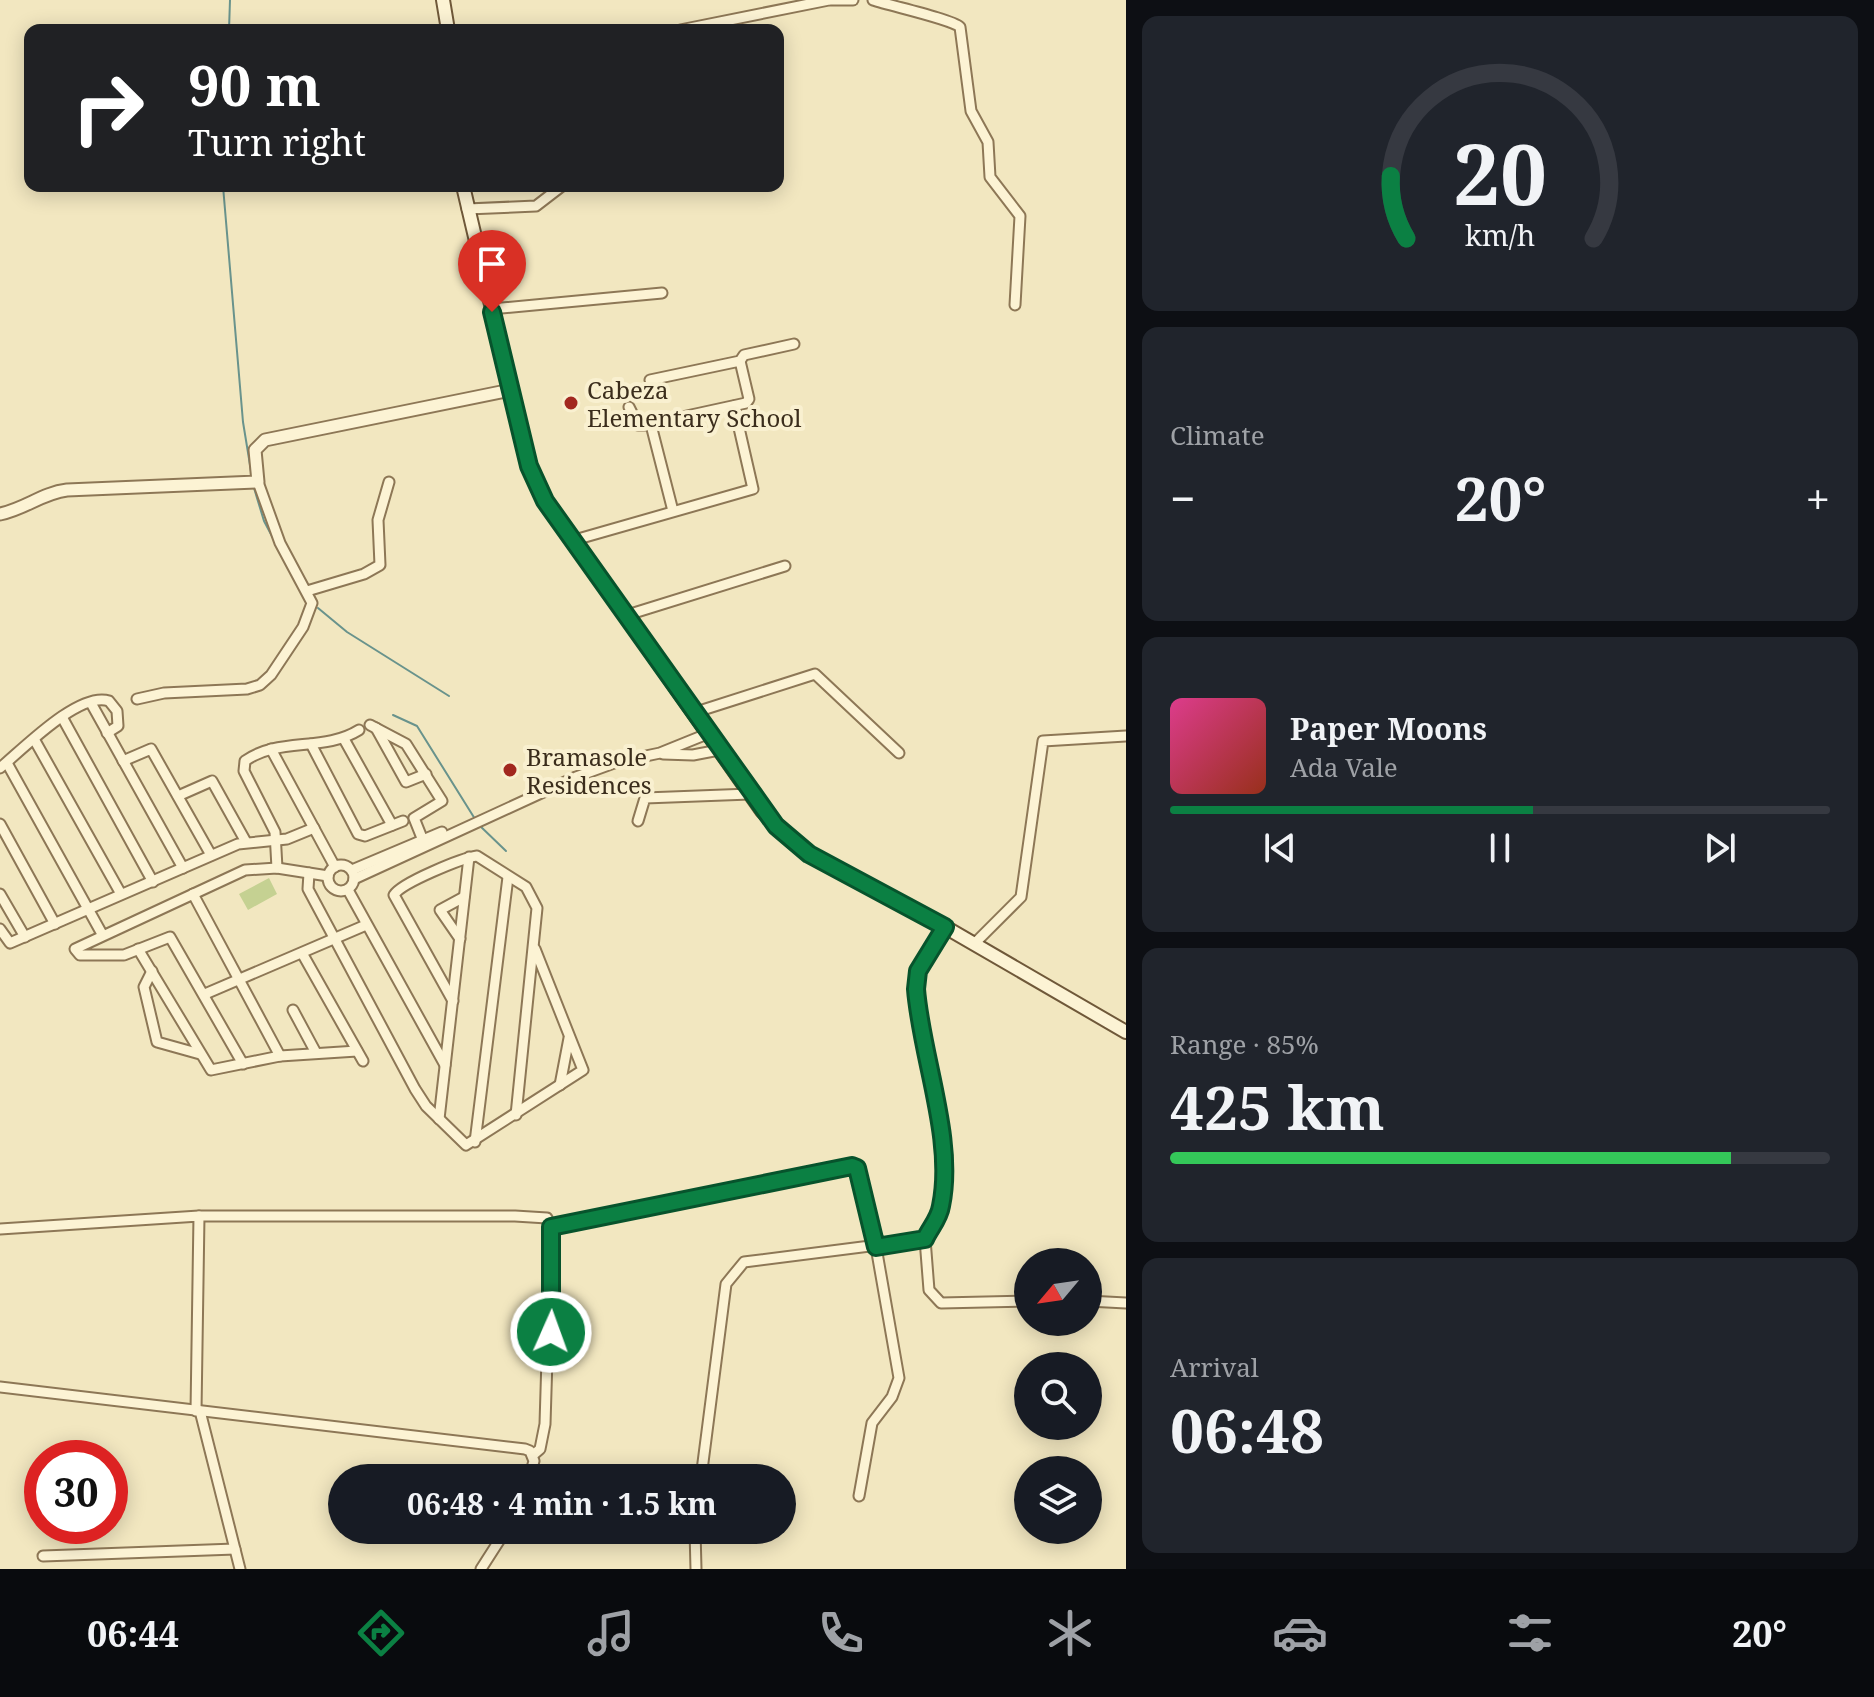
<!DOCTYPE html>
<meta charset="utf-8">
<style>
body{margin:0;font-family:"Noto Serif",serif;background:#20242c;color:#f1f3f6;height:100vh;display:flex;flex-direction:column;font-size:30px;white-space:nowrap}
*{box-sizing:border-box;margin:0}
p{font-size:26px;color:#9ea1a6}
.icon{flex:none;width:44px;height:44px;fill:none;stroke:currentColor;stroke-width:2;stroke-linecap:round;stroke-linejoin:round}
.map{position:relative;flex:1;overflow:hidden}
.side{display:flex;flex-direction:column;gap:16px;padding:16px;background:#0d0f14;width:748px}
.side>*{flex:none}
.hud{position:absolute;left:24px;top:24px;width:760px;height:168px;border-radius:16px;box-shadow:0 4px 20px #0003;background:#202124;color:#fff;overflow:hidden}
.needle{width:52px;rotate:241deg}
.tools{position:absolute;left:1014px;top:1248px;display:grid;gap:16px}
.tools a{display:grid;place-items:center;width:88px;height:88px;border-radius:50%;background:#171b24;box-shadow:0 4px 20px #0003;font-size:40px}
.speed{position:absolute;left:24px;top:1440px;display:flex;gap:16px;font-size:40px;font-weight:700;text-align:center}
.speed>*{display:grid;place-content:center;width:104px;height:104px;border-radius:50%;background:#171b24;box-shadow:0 4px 20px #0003;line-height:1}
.speed .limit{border:12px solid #d22;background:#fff;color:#111}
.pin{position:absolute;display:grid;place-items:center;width:68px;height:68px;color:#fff;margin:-82px -34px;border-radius:50% 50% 50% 0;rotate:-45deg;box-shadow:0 0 8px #0007}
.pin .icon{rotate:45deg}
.me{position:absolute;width:88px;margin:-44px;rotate:2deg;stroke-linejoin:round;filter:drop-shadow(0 0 6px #0008)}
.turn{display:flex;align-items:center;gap:28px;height:168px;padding:0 32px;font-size:36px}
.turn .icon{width:104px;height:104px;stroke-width:2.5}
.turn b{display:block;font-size:56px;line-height:68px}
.big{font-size:60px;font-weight:700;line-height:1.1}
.side .tile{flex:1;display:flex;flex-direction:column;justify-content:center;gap:12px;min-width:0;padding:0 28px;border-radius:16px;background:#20242c}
.side .dial{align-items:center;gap:0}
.dial svg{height:208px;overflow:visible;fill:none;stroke:#363941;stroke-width:7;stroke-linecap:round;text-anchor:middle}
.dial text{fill:#f1f3f6;stroke:none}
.song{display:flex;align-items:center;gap:24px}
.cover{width:96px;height:96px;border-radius:12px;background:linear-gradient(135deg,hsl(330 70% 55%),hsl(10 70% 35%))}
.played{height:8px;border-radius:4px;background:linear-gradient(90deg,#0b8043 55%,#363941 55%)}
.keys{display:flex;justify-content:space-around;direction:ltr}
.heat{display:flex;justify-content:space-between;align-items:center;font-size:44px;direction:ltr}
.charge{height:12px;border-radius:6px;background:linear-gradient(90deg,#34c759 85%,#363941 0)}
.trip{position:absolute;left:328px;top:1464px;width:468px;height:80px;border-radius:40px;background:#171b24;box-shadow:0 4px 20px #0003;font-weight:700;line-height:80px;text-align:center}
.dock{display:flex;height:128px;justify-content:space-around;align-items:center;background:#090b0e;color:#9ea1a6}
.dock .icon{width:56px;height:56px}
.dock .current{color:#0b8043}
.dock b{font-size:36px;color:#f1f3f6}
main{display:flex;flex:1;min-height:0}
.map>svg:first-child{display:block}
.green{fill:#c5d192}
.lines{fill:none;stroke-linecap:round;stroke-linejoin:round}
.stream{stroke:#69938c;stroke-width:2}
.minor-casing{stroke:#8d7756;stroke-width:13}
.tertiary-casing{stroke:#8d7756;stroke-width:15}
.secondary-casing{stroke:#6f5839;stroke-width:16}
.minor{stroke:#fcf3d4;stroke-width:9}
.tertiary{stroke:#fcf3d4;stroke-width:11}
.secondary{stroke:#fcf3d4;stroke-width:12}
.route-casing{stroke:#07532c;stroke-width:20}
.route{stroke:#0b8043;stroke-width:14}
.poi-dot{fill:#a2281f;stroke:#f9f0d0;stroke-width:3}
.labels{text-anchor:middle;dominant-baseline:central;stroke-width:8;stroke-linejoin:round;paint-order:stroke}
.poi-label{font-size:24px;fill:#3b2d1c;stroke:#f9f0d0;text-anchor:start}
</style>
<main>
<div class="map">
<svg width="1126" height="1569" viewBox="0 0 1126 1569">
<rect width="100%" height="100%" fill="#f2e7c0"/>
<polygon class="green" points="269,878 277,894 248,910 239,894"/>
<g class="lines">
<g class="stream">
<polyline points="229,30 230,0"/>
<polyline points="223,186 243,422 251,471"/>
<polyline points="254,488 264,521 297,584"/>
<polyline points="318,608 347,632 449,696"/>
<polyline points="393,715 417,726 475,819"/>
<polyline points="478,824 506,851"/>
</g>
<defs>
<g id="minor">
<polyline points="831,0 853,0"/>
<path d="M873,0c18,6 78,19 87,27l11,84 17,31 2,35 30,39 -5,89"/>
<polyline points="680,30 829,0"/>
<polyline points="467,209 536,206 562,186"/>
<polyline points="491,309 662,293"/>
<polyline points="650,380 740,361 744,355 794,344"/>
<polyline points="629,407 638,425 651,425 673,511"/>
<polyline points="650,424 746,403 749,399 740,361"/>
<polyline points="571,541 753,489 734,406"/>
<polyline points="307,591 364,574 380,565 378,520 389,482"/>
<polyline points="624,616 785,566"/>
<polyline points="137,699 164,693 247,689 260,685 271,675 303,627 312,603 280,543 258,482"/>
<polyline points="91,703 183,868"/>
<polyline points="693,713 815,674 899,753"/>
<polyline points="62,717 153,882"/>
<polyline points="370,725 406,744 442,801 414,818 422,838"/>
<polyline points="376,728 406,782 426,774"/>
<polyline points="34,739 121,894"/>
<polyline points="344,739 392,825"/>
<polyline points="311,744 358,834 365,836 403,821"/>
<polyline points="271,749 335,867"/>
<polyline points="663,754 693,755 719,750"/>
<polyline points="123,761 151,749 211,855"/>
<polyline points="7,763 102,934"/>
<path d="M0,768c22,-18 79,-77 109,-67l8,10 1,15 -11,7"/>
<polyline points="178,796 212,781 246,842"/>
<polyline points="638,821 645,798 750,794"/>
<polyline points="0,824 55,924"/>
<circle cx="341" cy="878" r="13"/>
<path d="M277,868l-2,-36 -31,-61 1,-10c33,-24 79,-9 114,-31"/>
<polyline points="352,870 442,832"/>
<polyline points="309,873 308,889 415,1089 426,1106 466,1145 583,1070 535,949"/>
<polyline points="354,879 576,777 617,762 660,753 707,734"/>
<polyline points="348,890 445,1065"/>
<polyline points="0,894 25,937"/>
<polyline points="193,894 280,1056"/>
<polyline points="945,927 921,966 916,989 935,1094 943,1174 941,1206 925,1239 929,1290 941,1303 1028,1301"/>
<polyline points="0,929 10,943 238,844 287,839 314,828"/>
<polyline points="460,939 440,910 464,897"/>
<polyline points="974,944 1021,897 1043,741 1126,736"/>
<polyline points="138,949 211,1070 280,1056 357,1051"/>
<polyline points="302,953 363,1061"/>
<polyline points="152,971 144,987 157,1042 200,1054"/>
<polyline points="205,994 366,925"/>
<path d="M453,1001l-59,-106c7,-12 68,-37 83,-39l49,31 11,21 -21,207"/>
<polyline points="293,1010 315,1051"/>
<polyline points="243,1064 170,937 124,955 80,955 75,949 245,870 277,868 328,876"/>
<polyline points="560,1085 569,1038"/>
<polyline points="439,1119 469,857"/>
<polyline points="475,1142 508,877"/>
<polyline points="199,1216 515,1216 547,1218 551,1227 557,1227 855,1166 876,1247 899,1378 892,1397 872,1423 859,1496"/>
<polyline points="0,1229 199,1216 196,1411"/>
<polyline points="1088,1301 1126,1303"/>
<polyline points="0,1387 525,1449 530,1451 534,1461 529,1478"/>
<polyline points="200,1411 240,1569"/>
<polyline points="533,1455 540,1449 545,1424 551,1227"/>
<polyline points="701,1478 726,1284 744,1262 925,1239"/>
<polyline points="695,1530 696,1569"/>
<polyline points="43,1556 235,1549"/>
<polyline points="481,1569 506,1530"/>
</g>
<path id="tertiary" d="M0,514c25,-5 42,-21 67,-24l191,-8 -3,-32 10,-10 246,-50"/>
<g id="secondary">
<polyline points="443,0 448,30"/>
<polyline points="463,186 529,466 545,501 762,811 791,841 809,854 945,927 1126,1032"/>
</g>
</defs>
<use href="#minor" class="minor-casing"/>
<use href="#tertiary" class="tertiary-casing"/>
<use href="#secondary" class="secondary-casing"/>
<use href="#minor" class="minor"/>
<use href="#tertiary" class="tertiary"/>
<use href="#secondary" class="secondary"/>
</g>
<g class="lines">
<defs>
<path id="route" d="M492,312l37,154 16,35 231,325 33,28 136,73 -27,44 -2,18c5,67 39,150 25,217 -2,13 -11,22 -16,33l-49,8 -19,-79 -5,-2 -301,61v105"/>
</defs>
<use href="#route" class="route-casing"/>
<use href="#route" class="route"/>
</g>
<g class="poi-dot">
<circle cx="571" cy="403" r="8"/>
<circle cx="510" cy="770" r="8"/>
</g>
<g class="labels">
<g class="poi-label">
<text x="587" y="389">Cabeza<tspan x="587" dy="28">Elementary School</tspan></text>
<text x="526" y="756">Bramasole<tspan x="526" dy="28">Residences</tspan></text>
</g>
</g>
</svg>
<div class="tools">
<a><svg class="needle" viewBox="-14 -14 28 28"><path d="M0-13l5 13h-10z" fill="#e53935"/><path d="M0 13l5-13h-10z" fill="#9ea1a6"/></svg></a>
<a><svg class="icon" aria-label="search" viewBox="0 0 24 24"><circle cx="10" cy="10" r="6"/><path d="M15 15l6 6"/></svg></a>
<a><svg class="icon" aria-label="layers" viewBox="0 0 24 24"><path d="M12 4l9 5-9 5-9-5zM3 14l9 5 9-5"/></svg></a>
</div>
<div class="speed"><div class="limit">30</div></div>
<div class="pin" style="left:492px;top:312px;background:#d93025"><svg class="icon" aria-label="arrive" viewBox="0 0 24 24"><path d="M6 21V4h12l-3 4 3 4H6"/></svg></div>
<svg class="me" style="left:551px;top:1332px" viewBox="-20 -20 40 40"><circle r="17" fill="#0b8043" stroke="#fff" stroke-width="3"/><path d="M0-11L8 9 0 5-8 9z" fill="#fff"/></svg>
<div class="trip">06:48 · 4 min · 1.5 km</div>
<div class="hud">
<div class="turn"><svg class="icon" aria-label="right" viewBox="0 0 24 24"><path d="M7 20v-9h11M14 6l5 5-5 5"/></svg><div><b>90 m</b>Turn right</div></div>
</div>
</div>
<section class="side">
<div class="tile dial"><svg viewBox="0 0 100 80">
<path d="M14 69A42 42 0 1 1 86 69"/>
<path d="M14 69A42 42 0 0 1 8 45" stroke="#0b8043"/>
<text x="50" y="56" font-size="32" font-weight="700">20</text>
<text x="50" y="72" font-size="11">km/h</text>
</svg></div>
<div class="tile"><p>Climate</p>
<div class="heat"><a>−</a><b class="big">20°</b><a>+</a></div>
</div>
<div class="tile">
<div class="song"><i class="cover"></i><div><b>Paper Moons</b><p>Ada Vale</p></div></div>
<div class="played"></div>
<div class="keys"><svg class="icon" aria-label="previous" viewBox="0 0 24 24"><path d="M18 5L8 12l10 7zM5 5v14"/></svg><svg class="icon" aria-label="pause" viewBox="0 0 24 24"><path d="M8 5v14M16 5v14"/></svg><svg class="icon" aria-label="next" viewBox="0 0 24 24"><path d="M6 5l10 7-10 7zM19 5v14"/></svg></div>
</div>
<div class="tile"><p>Range · 85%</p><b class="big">425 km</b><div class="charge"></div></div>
<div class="tile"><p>Arrival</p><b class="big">06:48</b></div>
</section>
</main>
<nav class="dock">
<b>06:44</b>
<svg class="icon current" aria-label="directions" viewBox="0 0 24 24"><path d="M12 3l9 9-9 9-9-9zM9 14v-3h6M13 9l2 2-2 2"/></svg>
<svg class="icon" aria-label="music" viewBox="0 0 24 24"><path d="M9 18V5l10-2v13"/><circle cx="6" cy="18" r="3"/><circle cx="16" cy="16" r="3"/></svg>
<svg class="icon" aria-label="phone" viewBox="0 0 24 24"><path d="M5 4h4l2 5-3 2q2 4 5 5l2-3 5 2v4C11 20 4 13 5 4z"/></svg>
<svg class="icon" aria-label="climate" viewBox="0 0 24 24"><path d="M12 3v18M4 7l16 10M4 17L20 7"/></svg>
<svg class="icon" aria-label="car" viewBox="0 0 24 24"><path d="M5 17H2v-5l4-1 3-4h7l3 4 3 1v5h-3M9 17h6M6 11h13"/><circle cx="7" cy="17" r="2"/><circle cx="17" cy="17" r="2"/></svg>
<svg class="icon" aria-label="filters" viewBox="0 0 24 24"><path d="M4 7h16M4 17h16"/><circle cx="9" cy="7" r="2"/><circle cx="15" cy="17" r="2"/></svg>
<b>20°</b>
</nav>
